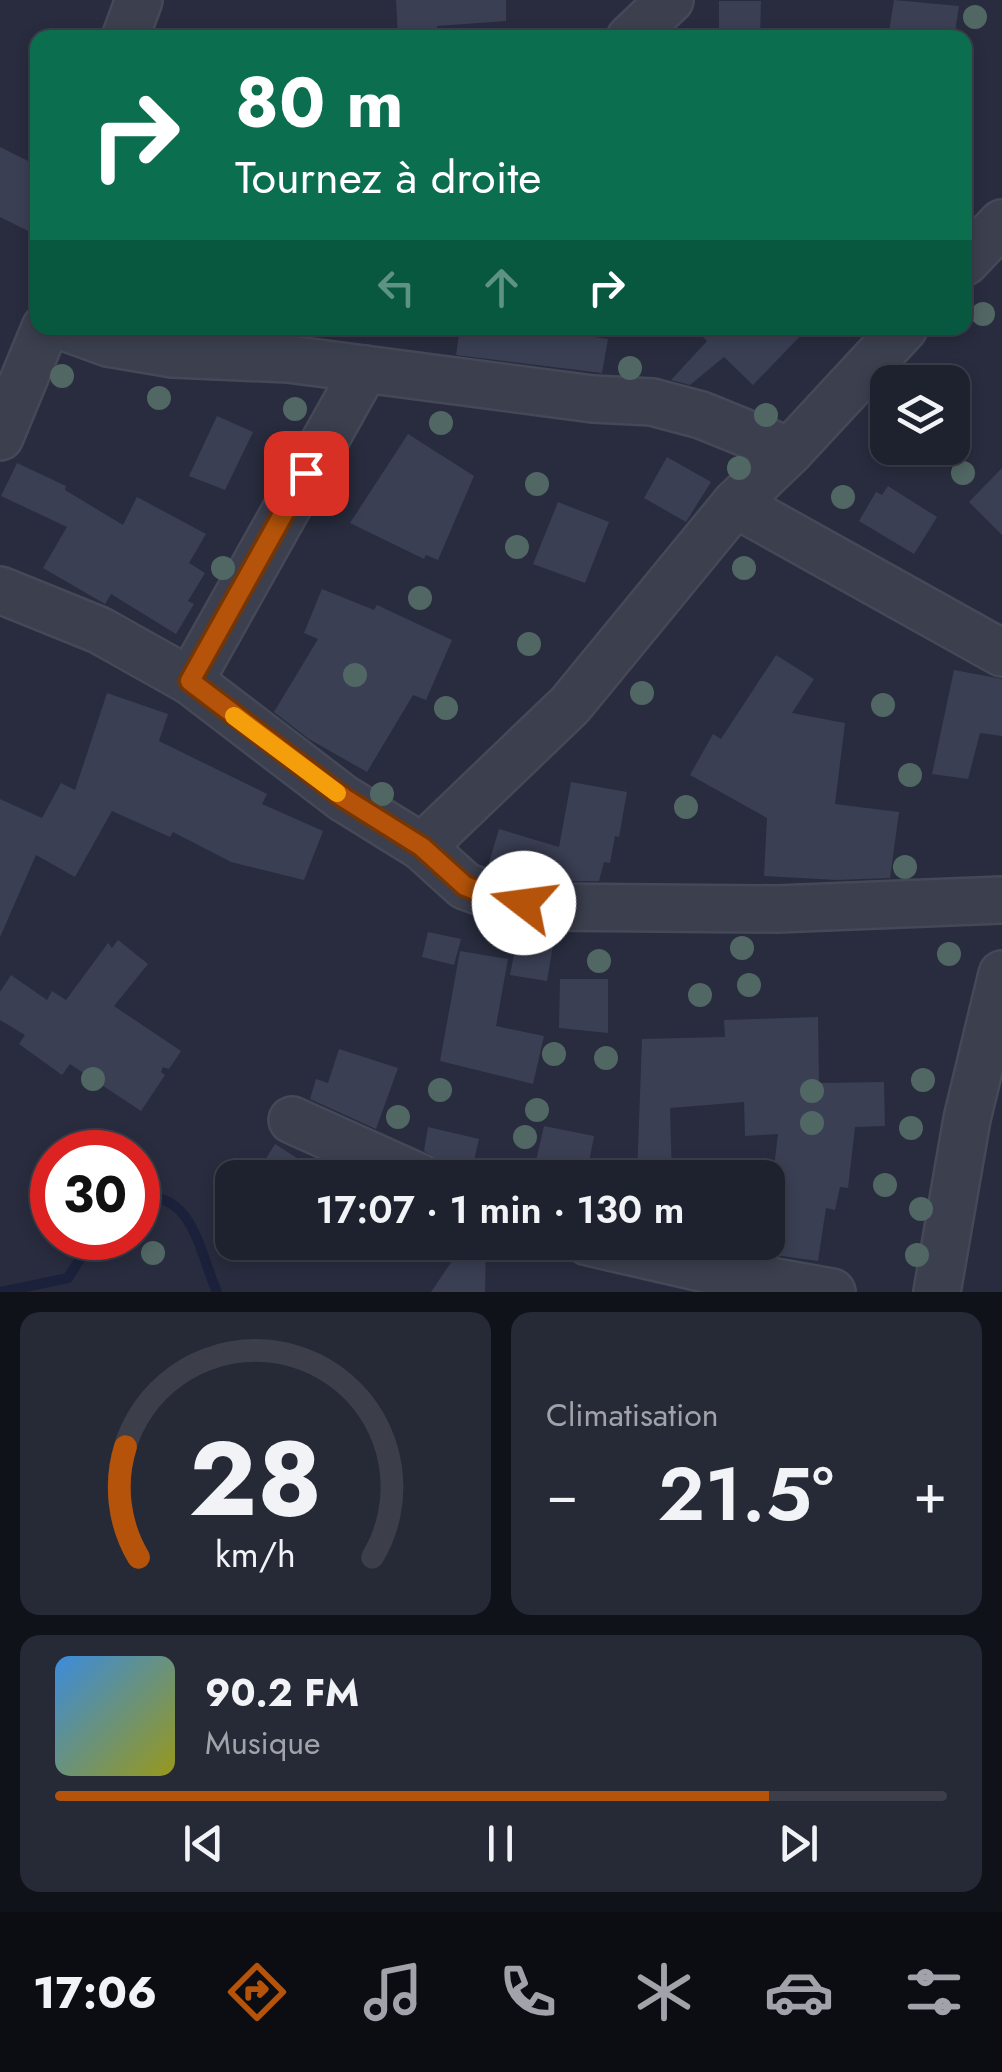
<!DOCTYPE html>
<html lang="fr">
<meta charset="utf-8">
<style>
body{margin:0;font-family:Jost,sans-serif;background:#262936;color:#f1f3f6;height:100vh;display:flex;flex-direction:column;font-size:38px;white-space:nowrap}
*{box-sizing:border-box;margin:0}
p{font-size:32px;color:#a1a3aa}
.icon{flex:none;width:55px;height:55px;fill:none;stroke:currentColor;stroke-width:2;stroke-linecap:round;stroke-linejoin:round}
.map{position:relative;height:1292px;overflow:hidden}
.details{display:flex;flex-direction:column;gap:20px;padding:20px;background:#101219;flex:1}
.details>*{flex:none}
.top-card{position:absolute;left:30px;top:30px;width:942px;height:305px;border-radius:20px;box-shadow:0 5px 15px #0003,0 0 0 2px #3c3e4a;background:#0b6e4f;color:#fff;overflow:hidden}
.controls{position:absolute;left:870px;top:365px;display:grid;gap:20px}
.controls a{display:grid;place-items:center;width:100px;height:100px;border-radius:20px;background:#1e212e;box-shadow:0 5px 15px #0003,0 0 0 2px #3c3e4a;font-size:50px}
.speed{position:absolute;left:30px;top:1130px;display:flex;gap:20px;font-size:50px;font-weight:700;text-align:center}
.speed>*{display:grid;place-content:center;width:130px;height:130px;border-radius:50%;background:#1e212e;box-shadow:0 5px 15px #0003,0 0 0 2px #3c3e4a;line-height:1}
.speed .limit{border:15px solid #d22;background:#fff;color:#111}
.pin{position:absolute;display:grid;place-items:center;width:85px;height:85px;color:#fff;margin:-42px;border-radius:20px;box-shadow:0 5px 15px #0006}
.me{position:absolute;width:110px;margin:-55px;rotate:285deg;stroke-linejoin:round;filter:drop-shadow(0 0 8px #0008)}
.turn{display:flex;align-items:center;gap:35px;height:210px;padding:0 40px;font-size:45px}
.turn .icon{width:130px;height:130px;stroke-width:2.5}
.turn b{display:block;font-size:70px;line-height:85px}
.lanes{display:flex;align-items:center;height:95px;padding:0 40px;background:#0003;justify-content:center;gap:50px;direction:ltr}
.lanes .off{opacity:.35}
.big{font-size:75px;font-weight:600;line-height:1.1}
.details .tile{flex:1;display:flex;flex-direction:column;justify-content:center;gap:15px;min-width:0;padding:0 35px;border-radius:20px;background:#262936}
.details .dial{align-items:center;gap:0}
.dial svg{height:260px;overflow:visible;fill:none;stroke:#3c3e4a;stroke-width:7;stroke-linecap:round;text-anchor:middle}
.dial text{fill:#f1f3f6;stroke:none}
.song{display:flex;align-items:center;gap:30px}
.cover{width:120px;height:120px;border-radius:15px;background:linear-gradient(135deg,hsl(210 70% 55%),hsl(60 70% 35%))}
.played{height:10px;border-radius:5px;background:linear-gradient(90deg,#b45309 80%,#3c3e4a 80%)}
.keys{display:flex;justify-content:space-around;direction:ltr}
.heat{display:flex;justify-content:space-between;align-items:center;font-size:55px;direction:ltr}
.details .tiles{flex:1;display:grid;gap:20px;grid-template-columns:1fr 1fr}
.tile:last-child{grid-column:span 2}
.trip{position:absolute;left:215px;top:1160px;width:570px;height:100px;border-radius:20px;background:#1e212e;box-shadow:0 5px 15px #0003,0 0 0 2px #3c3e4a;font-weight:600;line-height:100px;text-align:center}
.tabs{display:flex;height:160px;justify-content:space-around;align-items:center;background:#0c0d12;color:#a1a3aa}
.tabs .icon{width:70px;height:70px}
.tabs .active{color:#b45309}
.tabs b{font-size:45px;color:#f1f3f6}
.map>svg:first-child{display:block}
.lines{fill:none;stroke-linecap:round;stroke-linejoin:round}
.stream{stroke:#1c213b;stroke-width:10}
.building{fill:#3b3f54}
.minor-casing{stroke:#454857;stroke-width:50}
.minor{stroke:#3c3f4e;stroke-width:45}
.tree{fill:#516764}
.route-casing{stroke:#753606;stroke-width:25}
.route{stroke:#b45309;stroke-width:18}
.slow{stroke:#f59e0b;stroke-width:18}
</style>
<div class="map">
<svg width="1002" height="1292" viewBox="0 0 1002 1292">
<rect width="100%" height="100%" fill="#282c3e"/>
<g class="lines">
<g class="stream">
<path d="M138,1198c55,-9 61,54 79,94"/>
<polyline points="1,1292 68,1278 93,1238"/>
</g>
</g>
<g class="building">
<polygon points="396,0 506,0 506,21 437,26 437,38 398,38"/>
<polygon points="894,0 959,6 954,38 888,38"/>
<polygon points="719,1 761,1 760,38 719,38"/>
<polygon points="0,147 38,166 38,212 28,231 0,217"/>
<polygon points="460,328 536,328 608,339 602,373 456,355"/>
<polygon points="694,328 808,328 753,385 724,357 690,385 671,380 707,341"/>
<polygon points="217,416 253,432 225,490 189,476"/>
<polygon points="408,434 474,476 438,560 426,555 424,559 350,523"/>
<polygon points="667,457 711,482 686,522 644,498"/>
<polygon points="17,463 66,486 65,490 123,525 137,497 206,534 189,563 205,573 188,601 194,604 176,634 111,594 105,604 43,568 67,527 1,496"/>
<polygon points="1002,468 1002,535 969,502"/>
<polygon points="888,486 937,517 914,554 859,521 876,492 882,495"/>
<polygon points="558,502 609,522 585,583 533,564"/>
<polygon points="322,589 374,610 377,605 452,640 426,700 413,695 367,772 309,739 274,712 318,639 304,633"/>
<polygon points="776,655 814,679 792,713 845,723 835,804 899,812 890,878 837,880 764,876 767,818 690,775 713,734 721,739"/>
<polygon points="954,670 1002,679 1002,736 980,733 968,779 932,774"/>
<polygon points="107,693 168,714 159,741 267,794 262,804 323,831 304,880 231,862 173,832 170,837 112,811 75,877 36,855 0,937 0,799 42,818 61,783 75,790"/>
<polygon points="571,782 627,792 619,837 615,836 610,863 604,862 599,881 547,881 488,866 499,829 559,847"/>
<polygon points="519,929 555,933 547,981 510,975"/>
<polygon points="428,932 461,939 454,965 422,957"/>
<polygon points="118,940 148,964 114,1006 181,1051 169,1069 163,1067 161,1072 165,1075 141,1111 70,1064 62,1075 19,1044 25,1035 0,1020 0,992 11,975 47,1000 52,991 66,1000 108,943 112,948"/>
<polygon points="460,951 508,959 496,1026 544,1036 533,1084 440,1061"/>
<polygon points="560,979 608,979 608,1033 559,1028"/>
<polygon points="818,1017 819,1083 884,1082 885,1126 855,1127 848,1188 840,1187 835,1210 826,1208 818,1261 775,1255 786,1186 772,1184 778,1134 745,1136 744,1102 670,1108 672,1178 637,1178 642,1039 725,1037 724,1020"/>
<polygon points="339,1049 398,1068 376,1129 310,1099 316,1079 328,1083"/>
<polygon points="544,1126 594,1136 586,1178 532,1178"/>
<polygon points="428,1127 479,1139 472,1169 441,1161 424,1151"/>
<polygon points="275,1144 328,1178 254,1178"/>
<polygon points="474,1242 486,1242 485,1292 431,1292 461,1248 468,1253"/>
</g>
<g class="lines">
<defs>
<g id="minor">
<polyline points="125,38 139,0"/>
<polyline points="630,38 670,0"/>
<polyline points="965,262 1002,223"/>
<polyline points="67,328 108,343 173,354 288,359 593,399 652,402 701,415 790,451"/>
<polyline points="904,328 790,451 735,504 570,705 422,847 465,886 501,899 545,907 777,909 1002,900"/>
<polyline points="0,437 45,328"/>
<polyline points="735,504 1002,653"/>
<polyline points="0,590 99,630 190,681 343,798 422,847"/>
<polyline points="190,681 365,369"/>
<polyline points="292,1120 421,1178"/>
<polyline points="588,1242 719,1272 832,1292"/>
<polyline points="937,1292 967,1119 1002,974"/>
</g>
</defs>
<use href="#minor" class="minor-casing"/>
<use href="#minor" class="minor"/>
</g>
<g class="tree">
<circle cx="975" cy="17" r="12"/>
<circle cx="983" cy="314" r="12"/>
<circle cx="630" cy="368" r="12"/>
<circle cx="62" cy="376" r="12"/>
<circle cx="159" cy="398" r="12"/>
<circle cx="295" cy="409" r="12"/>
<circle cx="766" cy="415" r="12"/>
<circle cx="441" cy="423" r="12"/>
<circle cx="739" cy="468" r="12"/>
<circle cx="963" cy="473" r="12"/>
<circle cx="537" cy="484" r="12"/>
<circle cx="843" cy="497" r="12"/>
<circle cx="517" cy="547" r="12"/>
<circle cx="223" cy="568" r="12"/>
<circle cx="744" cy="568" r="12"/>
<circle cx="420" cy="598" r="12"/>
<circle cx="529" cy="644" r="12"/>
<circle cx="355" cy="675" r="12"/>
<circle cx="642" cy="693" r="12"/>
<circle cx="883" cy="705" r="12"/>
<circle cx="446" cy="708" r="12"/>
<circle cx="910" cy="775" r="12"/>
<circle cx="382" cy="794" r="12"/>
<circle cx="686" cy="807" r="12"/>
<circle cx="905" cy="867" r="12"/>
<circle cx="742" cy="948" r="12"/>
<circle cx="949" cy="954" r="12"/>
<circle cx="599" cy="961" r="12"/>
<circle cx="749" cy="985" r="12"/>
<circle cx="700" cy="995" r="12"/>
<circle cx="554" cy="1054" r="12"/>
<circle cx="606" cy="1058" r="12"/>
<circle cx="93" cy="1079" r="12"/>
<circle cx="923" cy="1080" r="12"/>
<circle cx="440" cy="1090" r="12"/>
<circle cx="812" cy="1091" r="12"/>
<circle cx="537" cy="1110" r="12"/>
<circle cx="398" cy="1117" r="12"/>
<circle cx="812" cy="1123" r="12"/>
<circle cx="911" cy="1128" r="12"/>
<circle cx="525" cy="1137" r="12"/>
<circle cx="885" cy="1185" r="12"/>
<circle cx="921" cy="1209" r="12"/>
<circle cx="153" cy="1253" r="12"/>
<circle cx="917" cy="1255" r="12"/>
</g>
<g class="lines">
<defs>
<polyline id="route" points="306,473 190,681 344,798 422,847 465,886 502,900 524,903"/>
</defs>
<use href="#route" class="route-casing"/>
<use href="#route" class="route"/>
<polyline class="slow" points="234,716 337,793"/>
</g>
</svg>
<div class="controls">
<a><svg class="icon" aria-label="layers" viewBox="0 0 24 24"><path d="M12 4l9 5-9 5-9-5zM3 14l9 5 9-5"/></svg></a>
</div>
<div class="speed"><div class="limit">30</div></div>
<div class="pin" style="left:306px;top:473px;background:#d93025"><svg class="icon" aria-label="arrive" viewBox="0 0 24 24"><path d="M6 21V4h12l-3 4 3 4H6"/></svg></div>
<svg class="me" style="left:524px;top:903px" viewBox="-20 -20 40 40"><circle r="19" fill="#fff"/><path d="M0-13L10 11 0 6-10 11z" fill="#b45309"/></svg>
<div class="trip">17:07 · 1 min · 130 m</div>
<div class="top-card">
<div class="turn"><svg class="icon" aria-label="right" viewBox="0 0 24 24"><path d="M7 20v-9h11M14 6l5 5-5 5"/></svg><div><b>80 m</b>Tournez à droite</div></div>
<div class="lanes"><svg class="icon off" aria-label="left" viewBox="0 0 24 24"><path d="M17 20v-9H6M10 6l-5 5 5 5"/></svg><svg class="icon off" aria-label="ahead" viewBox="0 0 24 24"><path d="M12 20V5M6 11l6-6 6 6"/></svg><svg class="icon" aria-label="right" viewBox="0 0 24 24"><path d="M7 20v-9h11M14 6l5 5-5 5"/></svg></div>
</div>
</div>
<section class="details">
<div class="tiles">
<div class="tile dial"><svg viewBox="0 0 100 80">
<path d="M14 69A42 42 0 1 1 86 69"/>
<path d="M14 69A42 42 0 0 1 10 35" stroke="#b45309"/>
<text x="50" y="56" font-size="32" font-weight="700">28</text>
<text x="50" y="72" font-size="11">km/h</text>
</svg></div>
<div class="tile"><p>Climatisation</p>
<div class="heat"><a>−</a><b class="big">21.5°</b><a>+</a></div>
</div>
<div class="tile">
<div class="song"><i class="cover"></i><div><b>90.2 FM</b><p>Musique</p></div></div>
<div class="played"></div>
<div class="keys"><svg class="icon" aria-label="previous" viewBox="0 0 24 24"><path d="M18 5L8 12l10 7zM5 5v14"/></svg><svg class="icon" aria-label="pause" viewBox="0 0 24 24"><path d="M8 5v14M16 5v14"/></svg><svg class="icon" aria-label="next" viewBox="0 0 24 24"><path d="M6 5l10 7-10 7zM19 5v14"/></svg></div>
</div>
</div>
</section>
<nav class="tabs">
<b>17:06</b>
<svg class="icon active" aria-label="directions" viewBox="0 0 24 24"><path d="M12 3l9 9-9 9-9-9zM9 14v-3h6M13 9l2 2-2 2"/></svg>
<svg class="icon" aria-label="music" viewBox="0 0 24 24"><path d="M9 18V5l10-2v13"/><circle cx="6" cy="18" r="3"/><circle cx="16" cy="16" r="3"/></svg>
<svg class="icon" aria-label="phone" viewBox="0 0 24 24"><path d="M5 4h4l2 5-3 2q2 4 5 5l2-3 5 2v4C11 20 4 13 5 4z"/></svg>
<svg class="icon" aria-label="climate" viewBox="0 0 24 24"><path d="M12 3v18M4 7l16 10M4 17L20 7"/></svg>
<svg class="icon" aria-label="car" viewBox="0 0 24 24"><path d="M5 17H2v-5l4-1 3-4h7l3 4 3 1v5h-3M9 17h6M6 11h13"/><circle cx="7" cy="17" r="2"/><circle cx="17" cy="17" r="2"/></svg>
<svg class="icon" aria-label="filters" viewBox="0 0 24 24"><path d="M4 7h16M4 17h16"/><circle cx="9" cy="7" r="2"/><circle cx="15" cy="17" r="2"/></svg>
</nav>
